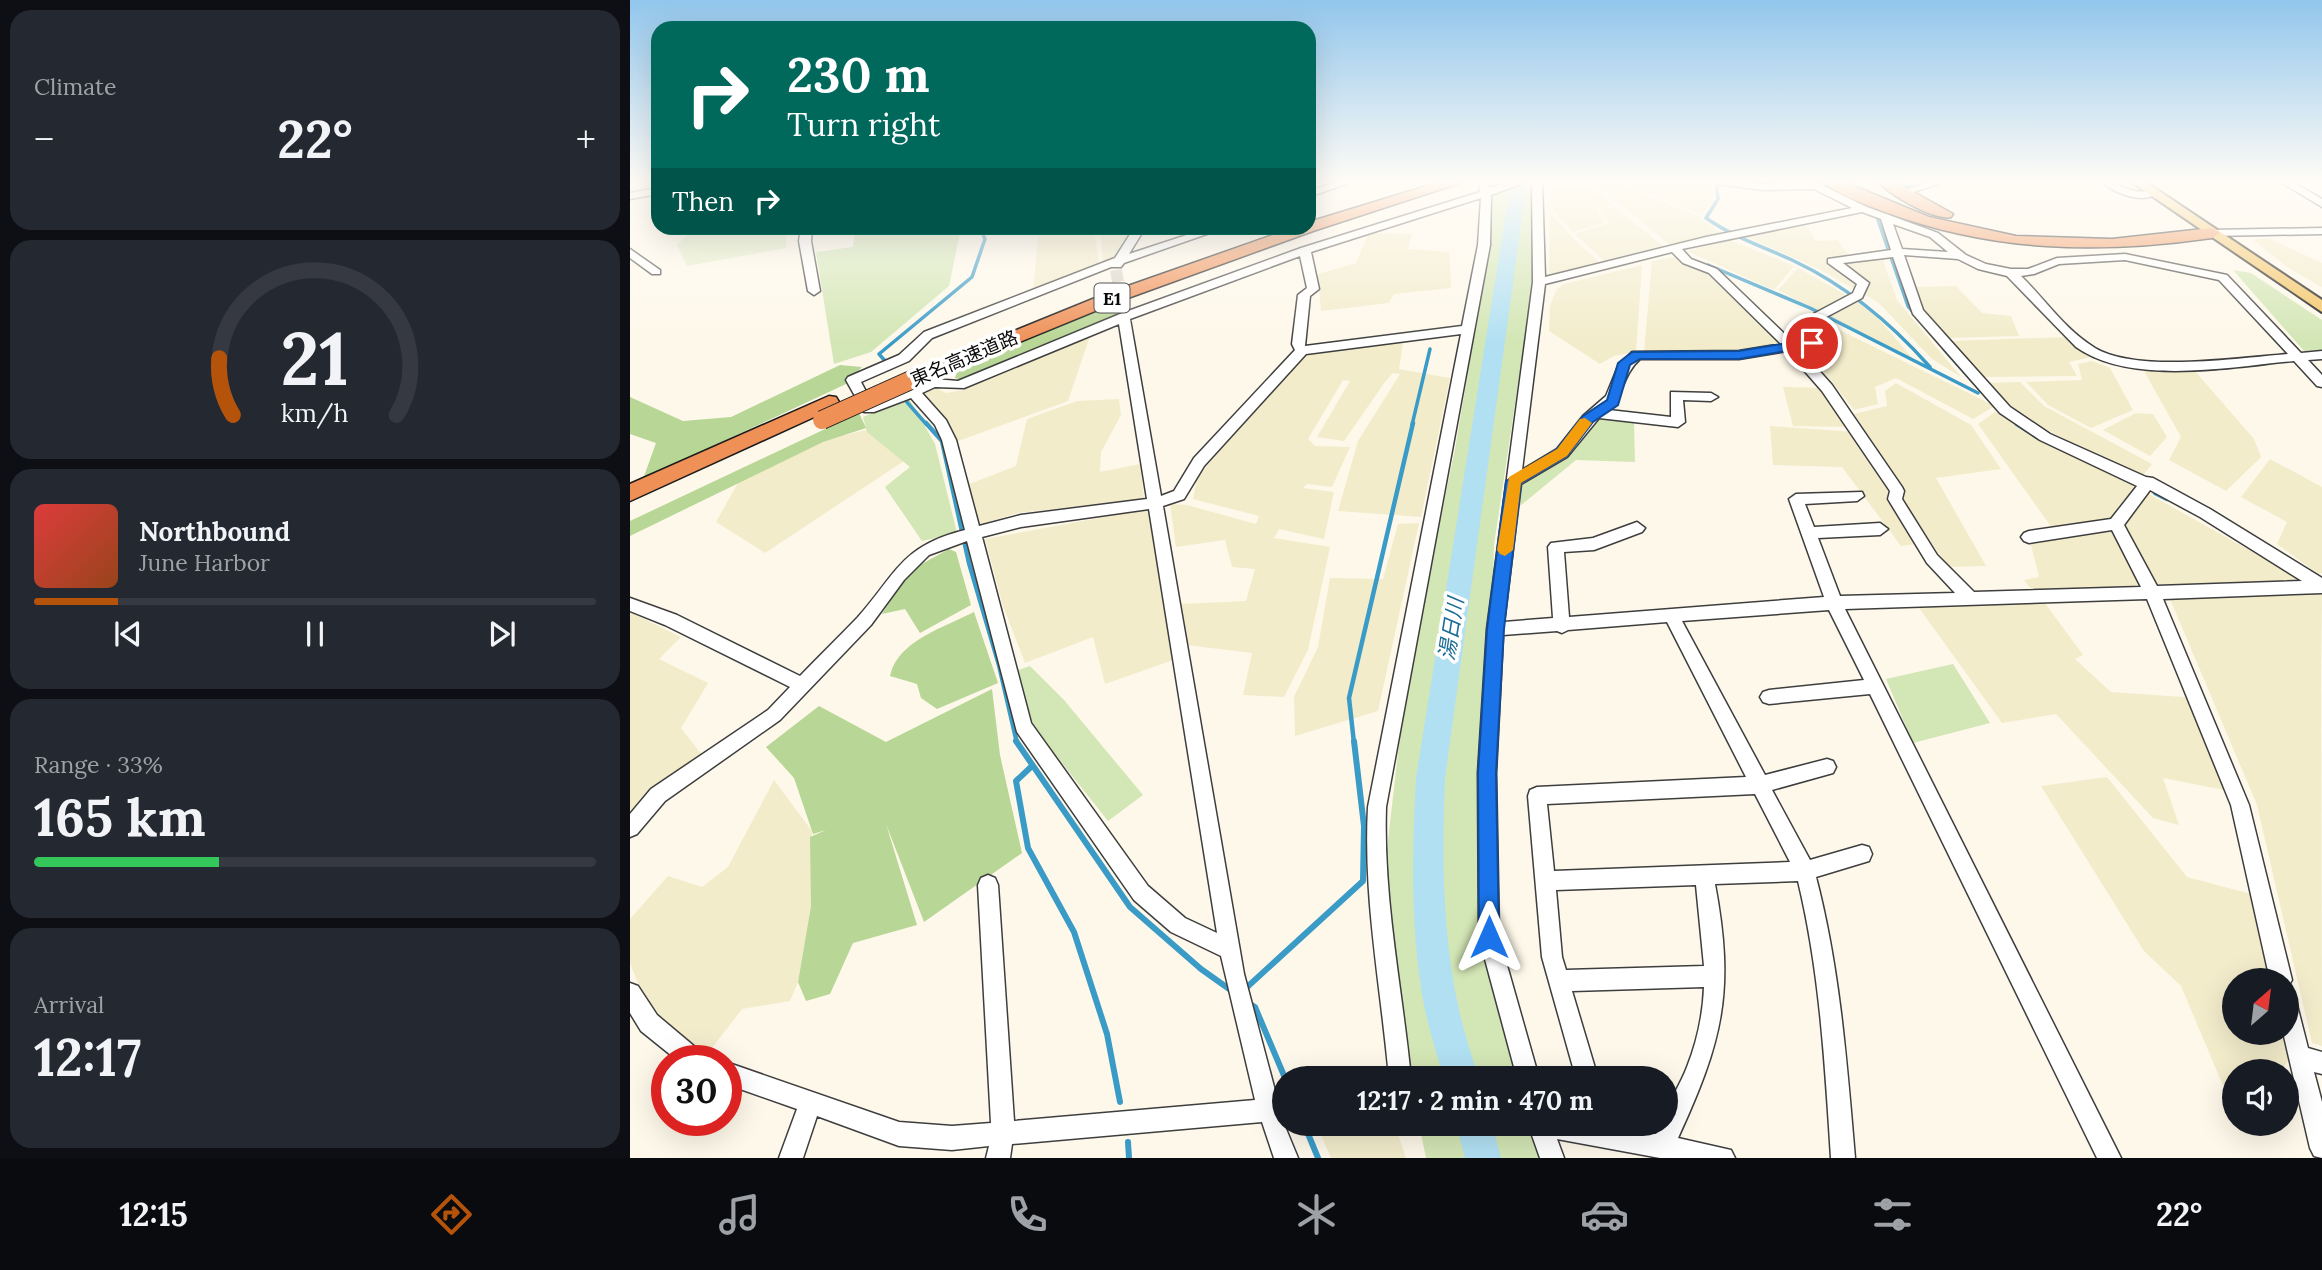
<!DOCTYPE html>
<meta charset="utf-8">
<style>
body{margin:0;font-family:Lora,"Noto Sans JP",serif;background:#242831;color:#f1f3f6;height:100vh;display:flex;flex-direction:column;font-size:26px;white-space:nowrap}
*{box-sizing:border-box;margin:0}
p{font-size:23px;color:#9ea1a6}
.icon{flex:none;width:38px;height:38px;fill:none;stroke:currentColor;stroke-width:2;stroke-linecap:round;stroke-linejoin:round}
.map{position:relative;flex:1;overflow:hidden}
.drawer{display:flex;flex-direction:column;gap:10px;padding:10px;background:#0d0f14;width:630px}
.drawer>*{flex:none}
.top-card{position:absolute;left:21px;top:21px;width:665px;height:214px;border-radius:21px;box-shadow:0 7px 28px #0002;background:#00695c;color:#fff;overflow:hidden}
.needle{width:46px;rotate:28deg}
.fabs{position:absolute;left:1592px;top:968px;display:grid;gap:14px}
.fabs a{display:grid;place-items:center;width:77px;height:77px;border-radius:50%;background:#171b24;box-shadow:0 7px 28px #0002;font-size:35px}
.speed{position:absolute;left:21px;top:1045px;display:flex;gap:14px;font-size:35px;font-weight:700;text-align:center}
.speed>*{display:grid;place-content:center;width:91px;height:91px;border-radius:50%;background:#171b24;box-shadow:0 7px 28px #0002;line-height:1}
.speed .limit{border:10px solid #d22;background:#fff;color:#111}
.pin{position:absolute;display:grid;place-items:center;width:60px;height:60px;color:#fff;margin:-30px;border:4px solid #fff;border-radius:50%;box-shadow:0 2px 7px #0007}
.me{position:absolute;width:77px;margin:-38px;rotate:0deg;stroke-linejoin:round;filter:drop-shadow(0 0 5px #0008)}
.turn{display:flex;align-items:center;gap:24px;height:147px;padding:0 21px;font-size:32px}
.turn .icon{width:91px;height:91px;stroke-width:2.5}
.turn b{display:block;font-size:49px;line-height:60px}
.then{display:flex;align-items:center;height:66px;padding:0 21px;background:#0003;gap:14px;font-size:26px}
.big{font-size:52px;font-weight:800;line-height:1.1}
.drawer .widget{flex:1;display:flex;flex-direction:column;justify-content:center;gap:10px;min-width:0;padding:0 24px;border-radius:21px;background:#242831}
.drawer .dial{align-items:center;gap:0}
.dial svg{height:182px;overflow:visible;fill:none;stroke:#363941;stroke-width:7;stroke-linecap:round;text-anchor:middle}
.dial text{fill:#f1f3f6;stroke:none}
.song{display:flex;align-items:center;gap:21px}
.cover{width:84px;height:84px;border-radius:10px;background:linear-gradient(135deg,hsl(0 70% 55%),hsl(20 70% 35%))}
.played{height:7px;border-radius:4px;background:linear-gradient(90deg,#b45309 15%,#363941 15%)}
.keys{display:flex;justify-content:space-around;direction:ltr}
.heat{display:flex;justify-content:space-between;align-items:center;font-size:38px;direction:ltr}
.charge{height:10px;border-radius:5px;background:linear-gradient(90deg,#34c759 33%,#363941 0)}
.trip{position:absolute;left:642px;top:1066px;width:406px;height:70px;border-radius:35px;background:#171b24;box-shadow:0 7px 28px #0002;font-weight:800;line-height:70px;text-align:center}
.tab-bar{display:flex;height:112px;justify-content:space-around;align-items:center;background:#090b0e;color:#9ea1a6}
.tab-bar .icon{width:49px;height:49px}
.tab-bar .on{color:#b45309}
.tab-bar b{font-size:32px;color:#f1f3f6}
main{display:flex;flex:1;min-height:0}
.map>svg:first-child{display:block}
.farmland{fill:#f2eccb}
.green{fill:#d3e6b5}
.forest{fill:#b8d695}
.pitch{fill:#e4eec7}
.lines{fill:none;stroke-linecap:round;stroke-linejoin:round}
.stream-far2{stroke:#3a9bc7;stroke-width:3.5}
.stream-far1{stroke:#3a9bc7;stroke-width:4.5}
.stream{stroke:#3a9bc7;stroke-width:6}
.river{fill:#b1e0f3;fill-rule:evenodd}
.minor-tunnel{stroke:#dad4c9;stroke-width:12;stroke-dasharray:12 6;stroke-linecap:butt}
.minor-casing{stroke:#3e3e3e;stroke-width:3}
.major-casing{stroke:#1c1c1c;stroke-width:4}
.highway-casing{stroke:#1c1c1c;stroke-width:3}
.minor{fill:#fff;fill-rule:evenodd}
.major{fill:#f3c465;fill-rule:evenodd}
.highway{fill:#ef9057;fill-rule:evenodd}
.highway-bridge-casing{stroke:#1c1c1c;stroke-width:20;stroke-linecap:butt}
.highway-bridge{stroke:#ef9057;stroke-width:18}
.route{fill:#1a73e8;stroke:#114b97;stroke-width:2}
.slow{fill:#f59e0b}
.labels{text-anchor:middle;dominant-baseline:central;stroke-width:7;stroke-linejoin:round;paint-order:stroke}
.shield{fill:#fff;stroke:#545454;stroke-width:2}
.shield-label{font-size:18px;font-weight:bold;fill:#0b0b0b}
.street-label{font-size:19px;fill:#0b0b0b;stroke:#fff}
.water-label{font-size:21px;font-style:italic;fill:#1a6b97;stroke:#fff}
</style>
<main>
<section class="drawer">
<div class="widget"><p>Climate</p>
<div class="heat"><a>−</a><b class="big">22°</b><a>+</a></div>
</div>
<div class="widget dial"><svg viewBox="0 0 100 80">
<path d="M14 69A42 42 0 1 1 86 69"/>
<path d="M14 69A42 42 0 0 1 8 44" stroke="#b45309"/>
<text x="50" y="56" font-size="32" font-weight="700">21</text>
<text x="50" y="72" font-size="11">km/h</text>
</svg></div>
<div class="widget">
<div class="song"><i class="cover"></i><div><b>Northbound</b><p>June Harbor</p></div></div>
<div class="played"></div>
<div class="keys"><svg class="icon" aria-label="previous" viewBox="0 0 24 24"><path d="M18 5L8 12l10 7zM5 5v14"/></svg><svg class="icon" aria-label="pause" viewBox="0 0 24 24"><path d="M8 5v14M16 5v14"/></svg><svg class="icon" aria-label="next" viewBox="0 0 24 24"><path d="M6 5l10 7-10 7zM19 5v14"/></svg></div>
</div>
<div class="widget"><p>Range · 33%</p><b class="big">165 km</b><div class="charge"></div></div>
<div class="widget"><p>Arrival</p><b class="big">12:17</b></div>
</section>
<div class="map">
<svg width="1692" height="1158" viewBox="0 0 1692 1158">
<rect width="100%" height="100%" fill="#fef8ea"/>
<g class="farmland">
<polygon points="964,181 981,181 1068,216 1092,234 1041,246"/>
<polygon points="988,181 1067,181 1083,184 1082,203 1072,214"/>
<polygon points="959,186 983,205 966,209 976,222 943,232 922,208 920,189"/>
<polygon points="985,207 1035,248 974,261 945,234 979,223 970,210"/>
<polygon points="920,212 940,235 969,262 919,275"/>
<polygon points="1175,224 1186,241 1208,240 1218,255 1252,257 1267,300 1331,377 1302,359 1248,302 1189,269 1114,236 1146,227"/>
<polygon points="409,228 464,228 469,265 403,290"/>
<polygon points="470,228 508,228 490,256 473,262"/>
<polygon points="739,233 782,234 778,249 819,252 821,288 764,294 759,303 691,311 688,274 726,263"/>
<polygon points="1638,238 1692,263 1692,287 1657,267 1623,240"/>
<polygon points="1100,240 1164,266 1144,290 1057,251"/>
<polygon points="1048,256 1083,271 1157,343 1101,355 1014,352 1022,261"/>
<polygon points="1012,265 1006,352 984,356 970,364 919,331 920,306 926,290 934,284"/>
<polygon points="1168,268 1227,301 1248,318 1283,359 1148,290"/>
<polygon points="1326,286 1352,313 1381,316 1389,336 1319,338 1293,311 1284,287"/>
<polygon points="1197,324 1365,406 1343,419 1266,378 1245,387 1248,404 1224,410 1176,349"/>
<polygon points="460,336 438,401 323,443 290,395 306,388 316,393 334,390"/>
<polygon points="1435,337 1461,357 1439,362 1447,376 1353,377 1322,341"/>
<polygon points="773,342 769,369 820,378 791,517 708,511 728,441 770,374 763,373 755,382 714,441 687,437 720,381 713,380 678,439 685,446 720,447 702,487 677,484 673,488 704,492 694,539 649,529 644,538 700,547 678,650 654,697 613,695 622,653 556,645 551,604 616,601 625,569 602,567 595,540 546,547 540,504 557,505 626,524 629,516 563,499 567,478 672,350"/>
<polygon points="1462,361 1480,368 1503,410 1461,428 1418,405 1396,382 1452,380 1448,364"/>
<polygon points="1513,369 1564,370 1624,439 1631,457 1596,491 1539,460 1551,437"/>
<polygon points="1390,382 1414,406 1522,464 1511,478 1396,419 1357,383"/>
<polygon points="1266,383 1341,425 1371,469 1306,478 1356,566 1318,567 1271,498 1275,489 1223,414 1257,406 1255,391"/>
<polygon points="1153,387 1197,388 1217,427 1163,426"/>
<polygon points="489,399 491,415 471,452 470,472 510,464 514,499 388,513 347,525 337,485 386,466 397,419 447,401"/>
<polygon points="1365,412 1508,484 1488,520 1517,493 1680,584 1403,592 1394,580 1409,577 1399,537 1422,528 1348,424"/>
<polygon points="1506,413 1523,414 1537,437 1520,456 1473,430"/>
<polygon points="1140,426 1223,432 1267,491 1288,544 1271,546 1212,467 1143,465"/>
<polygon points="240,429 274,461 135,553 86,522 109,481 199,439"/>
<polygon points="1640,459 1692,487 1692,573 1688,574 1647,544 1657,522 1611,497"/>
<polygon points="518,509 546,659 475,684 463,637 395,663 373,606 355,539"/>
<polygon points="789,523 748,711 665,736 664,697 688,647 700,578 753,579 768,524"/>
<polygon points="1692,593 1691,674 1692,1046 1682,1043 1627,805 1540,599"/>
<polygon points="1412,599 1453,655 1445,659 1481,692 1567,698 1604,792 1533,778 1549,825 1523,818 1426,714 1372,723 1284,601"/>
<polygon points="0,612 51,637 29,659 78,683 51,728 75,759 0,822"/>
<polygon points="1477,777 1557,877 1621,894 1644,980 1605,980 1605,1032 1657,1032 1663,1051 1652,1071 1605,1071 1605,1114 1551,986 1514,951 1411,786"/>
<polygon points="144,780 182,831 181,906 168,982 160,1001 112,1009 79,1052 27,1031 0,963 0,919 38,876 72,887 98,867"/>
<polygon points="766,1128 776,1158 701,1158 691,1135"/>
</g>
<g class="green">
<polygon points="900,184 908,197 903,283 864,545 858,755 872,1001 898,1078 779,1078 748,929 775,691 825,449 849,307 856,195"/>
<polygon points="225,228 331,228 319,286 241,352 204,364 186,252 223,247"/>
<polygon points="1603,270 1621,273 1692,320 1692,350 1674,351"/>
<polygon points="278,397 305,444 327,533 292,541 255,487 280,467 237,432 233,417"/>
<polygon points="966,417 1004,422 1005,462 946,460 890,506 891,482 925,465"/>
<polygon points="1323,664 1360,723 1283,743 1256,679"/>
<polygon points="400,666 434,700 513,795 478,821 397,719 388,670"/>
<polygon points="789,1124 913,1124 925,1158 796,1158"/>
</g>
<g class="forest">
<polygon points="470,308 483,308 488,317 334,381 325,378 328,369 406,332"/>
<polygon points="210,365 232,367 216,384 13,479 26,443 0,434 0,397 53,421 101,417"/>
<polygon points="229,413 236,428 193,442 0,536 0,521"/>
<polygon points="319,549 326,552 341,605 290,633 275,609 252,614 279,571"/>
<path d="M344,612l24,71 -61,26 -16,-11 -4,-14 -27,-8c7,-35 55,-49 84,-64z"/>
<polygon points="362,689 370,755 392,853 294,922 256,824 287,925 223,943 200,994 176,1001 168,982 181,906 180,837 196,830 183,834 164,778 136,747 189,706 256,742"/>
</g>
<polygon class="pitch" points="79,228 156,228 156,248 57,266 47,245 61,230"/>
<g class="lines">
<g class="stream-far2">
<path d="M1086,181l2,18 -12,19c27,19 58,29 88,43 53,25 97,62 136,106"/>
<polyline points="1272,188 1299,181"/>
<polyline points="1248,220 1278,306 1284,313"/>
<polyline points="1078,265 1180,308 1348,393"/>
<polyline points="1314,349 1362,403"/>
<polyline points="256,362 249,354 342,277 355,239 350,228"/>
<polyline points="276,401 297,425"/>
<polyline points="782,425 800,349"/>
</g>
<g class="stream-far1">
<polyline points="296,423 312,441 339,563 369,665 387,743"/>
<polyline points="1387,424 1409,438"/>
<polyline points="1525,493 1537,499"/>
<polyline points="724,743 719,698 783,423"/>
</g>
<g class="stream">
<polyline points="386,741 500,907 571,969 602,991"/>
<polyline points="402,766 386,781 398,848 444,932 477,1034 490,1102"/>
<polyline points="615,989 733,881 734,826 724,741"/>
<polyline points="620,1004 625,1007 655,1078"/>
<polyline points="674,1124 688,1158"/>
<polyline points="498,1142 499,1158"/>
</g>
<g class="river">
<path d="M881,181h16l-82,597c-3,77 -3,157 14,232 5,23 13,45 19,68h-34c-7,-23 -14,-45 -19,-68 -15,-76 -13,-155 -9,-232z"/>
<polygon points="826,1124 862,1124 871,1158 835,1158"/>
</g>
<polyline class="minor-tunnel" points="486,270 494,317"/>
<defs>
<g id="minor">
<polygon points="710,181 724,181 679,197 679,191"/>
<path d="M884,181h15l-38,14 -1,50 -104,562c-3,92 16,180 25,271h-22c-8,-91 -26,-179 -21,-271l93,-473 -155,20 -102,112 -20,33 -21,7 81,468 33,124h7v26l14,34h-24l-12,-36 -250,22 -2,14h-24l3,-12 -37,4 -53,-4 -82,-30 -14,42h-24l18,-49 -71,-25v-22l173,60 53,4 39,-3 -13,-238 3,-7 7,-3 7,3 3,7 16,236 241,-21 -34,-144 -50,-24 -37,-32 -117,-168 -50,-191 -38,14 -25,25 -33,45 -91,95 -115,81 -28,33 -7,3v-23l21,-25 117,-79 22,-23 -125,-62 -35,-14v-13l47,17 123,61c19,-20 39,-39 58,-59 39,-44 43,-71 107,-87l-23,-90 -7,-15 -24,-27 -37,14h-10l-18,-32 2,-3 51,-22 25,-23 191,-74 19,-30h11l-16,26 79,-26h16l-100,35 -3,4h-10l-179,71 -23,23 -48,21 11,21 62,-24 24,2 162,-67 181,-66 179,-56 -1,-10h8l2,6zM851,198l-3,47 -16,81 -157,20 5,-50 9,-7 -8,-37zM670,256l7,32 -9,7 -6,49 3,6 -101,108 -20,33 -13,5 -31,-177zM489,324l28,175 -126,16 -42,11 -23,-86 -10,-20 -24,-27 13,-6 29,1zM519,509l68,424 -32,-15 -37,-32 -117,-163 -49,-186 39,-10z"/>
<path d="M902,181h10l3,96 161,-40 146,-29 -38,-19 -51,1 -45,-6 -5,-3 50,3 50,-3 54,26 71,26 28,22 20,9 25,5h17l29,-11 68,-4 102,21 74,78 21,-2v8l-14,1 14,15v12l-5,-1 -23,-25c-64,6 -163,25 -218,-14l-69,-71 -29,-7 -20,-10 -54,-4 19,55 87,97 40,27 96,43 7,1 57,31 112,69v15l-159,6 86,206 43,175 -5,8v-8h-17l-39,-175 -84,-206 -302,10 276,549h-24l-227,-464 -101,10 -6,-2 -3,-5 3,-5 6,-2 95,-10 -35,-70 -147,11 83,154 62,-16 6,2 3,6 -3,6 -61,17 38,70 52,-15 7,2 3,7 -3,7 -53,16c24,92 31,187 39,281h-24c-6,-93 -11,-186 -33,-277l-83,3c20,107 8,156 -37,254l53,12 4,8h-75l-103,-19 7,19h-24l-12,-34h71l57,10 5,-10h5c0,-20 14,-38 21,-57 10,-25 16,-53 17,-80l-132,4 26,87h-22l-34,-121 -14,-161 2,-6 7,-3 209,-10 -79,-155 -99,8 -6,3 -5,-2 -54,4 -7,138 3,164 40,141h-22l-38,-141 -1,-164 9,-144 46,-347zM1232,212l19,7 10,31 -63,9v4l29,21 -4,9 -49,26 -2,3 8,14 -2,4 -15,2 -76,-73 -26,-10 -9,-10zM1263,224l37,13 18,15 -46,-3zM1042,252l11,11 26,10 72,71 -42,7 -107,1 -15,17 -11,27 -23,20 -26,33 -35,21 23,-186zM1263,257l20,57 87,99 40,27 97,46 -26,33 -82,12 -5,2 -3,4 3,4 5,2 83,-13 29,57 -167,5 -37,-37 -35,-56 2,-8 -2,-4 -70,-102 -32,-36 16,-3 6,-10 -7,-13 47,-25 7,-15 -26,-20zM1495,260l94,20 69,74c-50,4 -151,19 -193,-6 -30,-18 -50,-49 -74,-72l13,-2 25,-10zM1157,351l35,40 68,100 -2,8 39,64 28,30 -115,3 -22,-58 62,-3 8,-6 -8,-6 -66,4 -9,-23 52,-3 7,-5 -2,-4 -66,2 -7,5 35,98 -255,20 -5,-65 30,-2 48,-18 3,-4 -8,-6 -44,16 -42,5 -3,4 5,71 -49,4 17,-138 46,-27 32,-39 79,9 7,-5 -2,-22 28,1 7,-4 -7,-4 -40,-1v25l-62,-7c14,-16 15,-37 31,-51h99zM1520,490l50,27 102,64 -145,5 -33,-61zM1125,794l35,68 -236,9 -7,-67zM1066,885l8,81 -138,4 -4,-13 -6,-67z"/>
<polygon points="1301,181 1316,181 1278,194 1273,191"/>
<path d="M1470,181c17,-1 20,7 35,10 9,2 15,-3 23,2 -17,12 -43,0 -58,-12z"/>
<polygon points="1649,181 1661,181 1692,199 1692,207"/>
<polygon points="28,188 28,194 0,199 0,193"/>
<polygon points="171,228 182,228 181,241 190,291 184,295 178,291 169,241"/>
<polygon points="1692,228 1692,234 1582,236 1576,233 1582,230"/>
<polygon points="0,249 30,270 30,274 22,274 0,258"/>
<polygon points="0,983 8,986 27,1015 71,1052 74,1060 47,1060 11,1031 0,1013"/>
<polygon points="1657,994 1665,997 1678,1048 1692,1052 1692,1074 1684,1072 1692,1102 1692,1158 1684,1156 1680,1148 1653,1032 1657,1032"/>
</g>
<polygon id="major" points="1500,181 1514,181 1692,300 1692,312"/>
<g id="highway">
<polygon points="813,181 836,181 683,231 487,302 297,380 283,380 281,376 283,372 475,294 663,228 679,228 679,222"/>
<path d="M1193,181h19l87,36 87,19 96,3 100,-11 8,5 -8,5c-113,16 -219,14 -327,-26 -18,-7 -48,-17 -62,-31z"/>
<path d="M1248,181h16l59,33 -2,3c-16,4 -64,-23 -73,-36z"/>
<polygon points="199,396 206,397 209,402 206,407 0,501 0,484"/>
</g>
</defs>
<use href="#minor" class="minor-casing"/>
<use href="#major" class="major-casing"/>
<use href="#highway" class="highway-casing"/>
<use href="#minor" class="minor"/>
<use href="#major" class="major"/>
<use href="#highway" class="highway"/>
<defs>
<polyline id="highway-bridge" points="192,420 290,376"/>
</defs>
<use href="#highway-bridge" class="highway-bridge-casing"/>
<use href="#highway-bridge" class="highway-bridge"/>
</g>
<linearGradient id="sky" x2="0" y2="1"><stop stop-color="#92c6ec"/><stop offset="0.53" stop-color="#fffcf6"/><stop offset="1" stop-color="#fffcf6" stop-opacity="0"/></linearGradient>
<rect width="1692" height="343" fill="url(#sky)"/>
<polygon class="route" points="1182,339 1186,340 1186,346 1109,359 1010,359 1000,365 988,405 963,422 937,456 891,483 874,629 866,773 869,937 866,944 859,947 852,944 849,937 848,773 857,629 876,481 927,449 953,416 977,400 988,363 1002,352 1109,351"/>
<polygon class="slow" points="955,418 962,423 937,456 891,483 883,550 875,556 870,554 867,550 879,477 927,449 950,419"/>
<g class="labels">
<rect class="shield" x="464.5" y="283.5" width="35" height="29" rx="5"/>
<g class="shield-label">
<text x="482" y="298">E1</text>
</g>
<g class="street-label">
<text transform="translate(334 358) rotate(-23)">東名高速道路</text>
</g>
<g class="water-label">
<text transform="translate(821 629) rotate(-81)">湯日川</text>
</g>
</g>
</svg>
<div class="fabs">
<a><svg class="needle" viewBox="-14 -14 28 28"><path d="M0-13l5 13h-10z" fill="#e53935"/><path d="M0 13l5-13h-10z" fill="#9ea1a6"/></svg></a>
<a><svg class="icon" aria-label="sound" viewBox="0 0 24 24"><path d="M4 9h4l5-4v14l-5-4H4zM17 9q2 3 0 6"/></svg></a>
</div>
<div class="speed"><div class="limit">30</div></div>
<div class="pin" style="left:1182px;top:343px;background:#d93025"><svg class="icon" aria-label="arrive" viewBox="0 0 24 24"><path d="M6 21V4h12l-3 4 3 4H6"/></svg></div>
<svg class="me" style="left:859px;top:937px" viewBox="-20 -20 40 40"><path d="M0-17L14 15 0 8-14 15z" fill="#1a73e8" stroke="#fff" stroke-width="4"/></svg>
<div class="trip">12:17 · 2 min · 470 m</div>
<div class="top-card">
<div class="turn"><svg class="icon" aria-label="right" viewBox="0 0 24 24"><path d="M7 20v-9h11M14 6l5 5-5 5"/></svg><div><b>230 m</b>Turn right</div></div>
<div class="then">Then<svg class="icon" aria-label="right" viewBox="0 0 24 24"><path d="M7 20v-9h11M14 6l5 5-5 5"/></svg></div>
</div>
</div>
</main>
<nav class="tab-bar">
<b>12:15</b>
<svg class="icon on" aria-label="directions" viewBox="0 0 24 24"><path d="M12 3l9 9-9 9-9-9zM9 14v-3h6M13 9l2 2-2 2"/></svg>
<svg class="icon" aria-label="music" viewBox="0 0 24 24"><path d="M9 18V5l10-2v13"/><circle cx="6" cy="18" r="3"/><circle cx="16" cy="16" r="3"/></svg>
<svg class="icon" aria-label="phone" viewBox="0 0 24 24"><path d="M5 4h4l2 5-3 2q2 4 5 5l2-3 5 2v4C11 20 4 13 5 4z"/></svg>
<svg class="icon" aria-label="climate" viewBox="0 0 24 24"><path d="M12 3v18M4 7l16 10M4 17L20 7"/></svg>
<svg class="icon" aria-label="car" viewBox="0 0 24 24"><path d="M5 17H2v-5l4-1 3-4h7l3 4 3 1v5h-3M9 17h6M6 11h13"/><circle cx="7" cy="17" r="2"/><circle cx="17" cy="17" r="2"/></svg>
<svg class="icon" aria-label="filters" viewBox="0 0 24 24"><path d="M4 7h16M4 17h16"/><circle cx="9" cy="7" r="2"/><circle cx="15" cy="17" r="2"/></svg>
<b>22°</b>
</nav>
